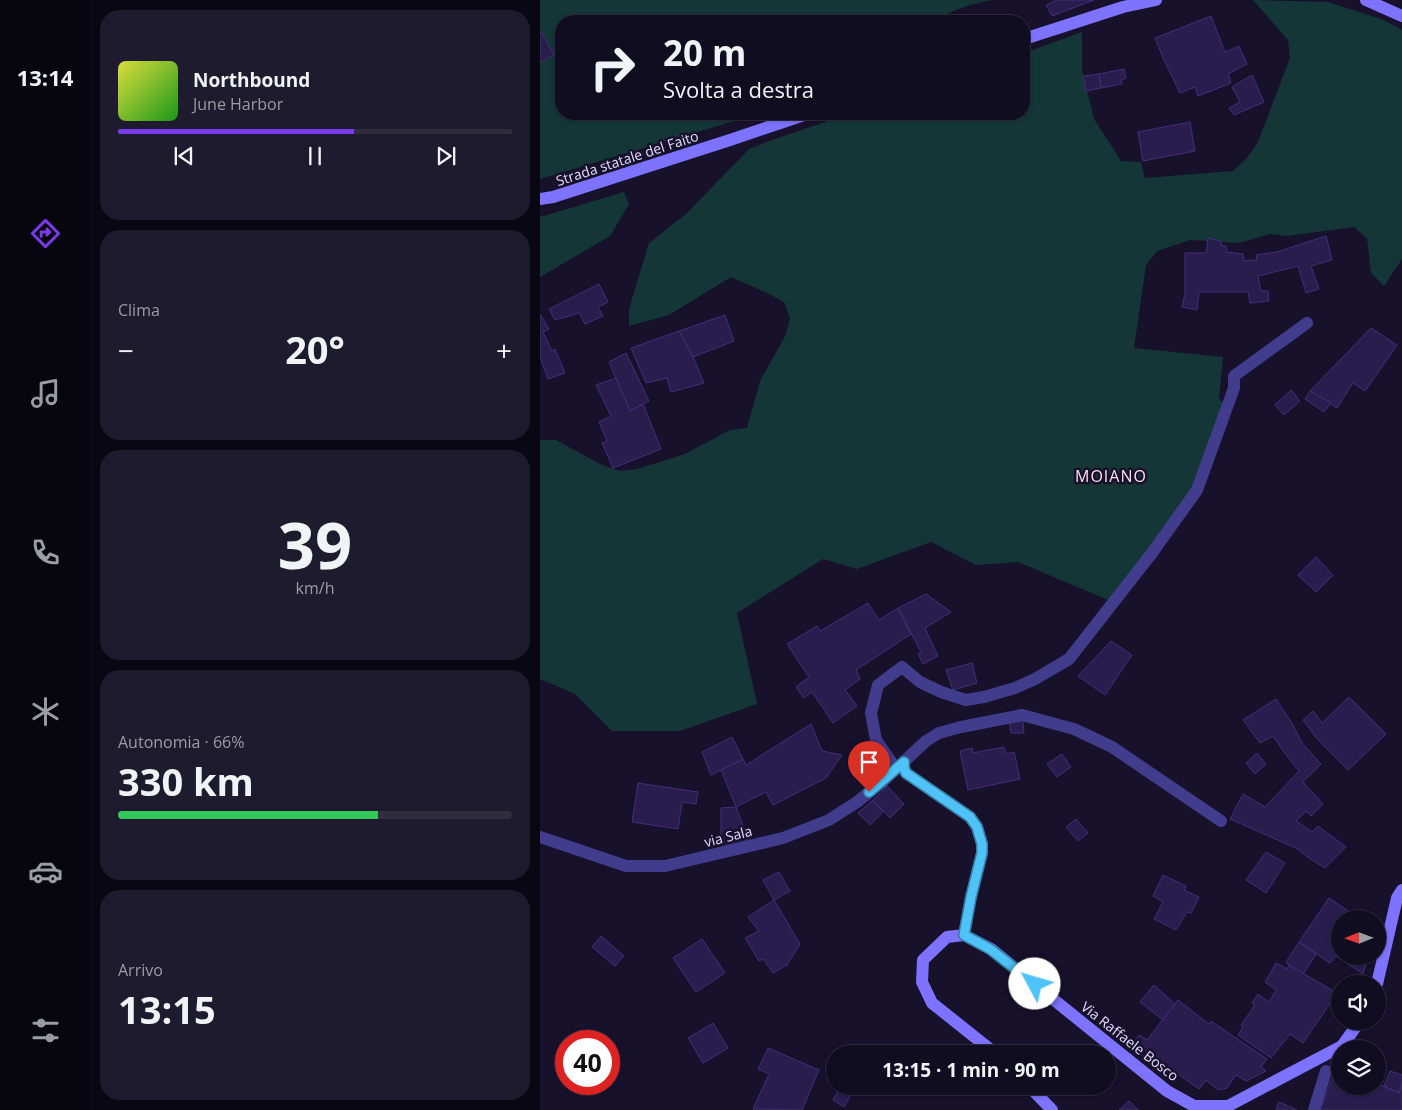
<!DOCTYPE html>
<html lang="it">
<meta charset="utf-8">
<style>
body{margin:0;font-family:"Open Sans",sans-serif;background:#1e1b2e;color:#f1f3f6;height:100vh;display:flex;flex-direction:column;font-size:19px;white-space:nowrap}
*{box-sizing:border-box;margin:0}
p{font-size:16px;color:#9c9ca5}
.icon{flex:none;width:28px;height:28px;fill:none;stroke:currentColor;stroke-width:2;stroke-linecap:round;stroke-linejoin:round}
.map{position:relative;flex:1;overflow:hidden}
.panel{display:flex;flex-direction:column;gap:10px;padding:10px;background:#090712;width:450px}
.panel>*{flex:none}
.top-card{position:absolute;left:15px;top:15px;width:475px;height:105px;border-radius:20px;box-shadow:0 1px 4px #0004,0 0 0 1px #302d3f;background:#110d21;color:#f1f3f6;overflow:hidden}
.needle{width:32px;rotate:269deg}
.buttons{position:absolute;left:791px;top:910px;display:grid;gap:10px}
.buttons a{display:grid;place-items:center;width:55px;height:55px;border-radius:50%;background:#110d21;box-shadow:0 1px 4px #0004,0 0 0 1px #302d3f;font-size:25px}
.speed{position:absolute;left:15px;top:1030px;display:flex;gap:10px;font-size:25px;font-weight:700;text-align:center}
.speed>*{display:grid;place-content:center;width:65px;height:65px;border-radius:50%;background:#110d21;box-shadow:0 1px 4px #0004,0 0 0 1px #302d3f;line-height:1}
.speed .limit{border:8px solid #d22;background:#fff;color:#111}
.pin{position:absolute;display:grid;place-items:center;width:42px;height:42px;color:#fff;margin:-51px -21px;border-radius:50% 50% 50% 0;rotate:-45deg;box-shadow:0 0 5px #0007}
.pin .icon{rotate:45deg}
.me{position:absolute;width:55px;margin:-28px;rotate:309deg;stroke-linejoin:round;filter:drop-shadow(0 0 4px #0008)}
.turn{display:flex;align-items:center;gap:18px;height:105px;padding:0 25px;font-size:22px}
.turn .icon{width:65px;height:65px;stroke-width:2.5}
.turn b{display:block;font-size:35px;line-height:42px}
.big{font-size:38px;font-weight:700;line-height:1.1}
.panel .widget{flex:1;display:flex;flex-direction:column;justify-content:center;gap:8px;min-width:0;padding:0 18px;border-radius:20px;background:#1e1b2e}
.panel .dial{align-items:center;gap:0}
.dial b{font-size:65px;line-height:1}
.song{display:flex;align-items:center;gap:15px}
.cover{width:60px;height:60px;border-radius:8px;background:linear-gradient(135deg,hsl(60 70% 55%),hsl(120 70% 35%))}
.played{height:5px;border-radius:2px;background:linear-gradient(90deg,#7c3aed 60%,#302d3f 60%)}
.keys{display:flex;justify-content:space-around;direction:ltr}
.heat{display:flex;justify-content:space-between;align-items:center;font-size:28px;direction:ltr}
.charge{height:8px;border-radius:4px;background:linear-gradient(90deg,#34c759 66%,#302d3f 0)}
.trip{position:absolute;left:286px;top:1045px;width:290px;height:50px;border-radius:25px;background:#110d21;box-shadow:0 1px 4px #0004,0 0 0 1px #302d3f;font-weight:700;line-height:50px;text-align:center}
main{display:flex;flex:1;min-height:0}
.dock{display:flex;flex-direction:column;width:90px;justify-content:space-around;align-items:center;background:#07050d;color:#9c9ca5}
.dock .icon{width:35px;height:35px}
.dock .current{color:#7c3aed}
.dock b{font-size:22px;color:#f1f3f6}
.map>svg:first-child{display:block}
.green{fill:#143636}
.building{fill:#291d4d;stroke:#412f7a}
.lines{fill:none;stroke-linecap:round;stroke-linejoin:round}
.street{stroke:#423c8c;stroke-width:12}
.secondary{stroke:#7d73ff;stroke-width:12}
.route-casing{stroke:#337fa1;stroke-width:12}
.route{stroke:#4fc3f7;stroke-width:9}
.labels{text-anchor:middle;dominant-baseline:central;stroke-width:5;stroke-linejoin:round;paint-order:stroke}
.street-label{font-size:14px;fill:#e2dcff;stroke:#17112c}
.quarter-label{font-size:16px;letter-spacing:1px;fill:#ffdef2;stroke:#17112c}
</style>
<main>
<nav class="dock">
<b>13:14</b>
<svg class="icon current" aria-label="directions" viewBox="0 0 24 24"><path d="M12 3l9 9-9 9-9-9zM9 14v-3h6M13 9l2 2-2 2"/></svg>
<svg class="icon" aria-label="music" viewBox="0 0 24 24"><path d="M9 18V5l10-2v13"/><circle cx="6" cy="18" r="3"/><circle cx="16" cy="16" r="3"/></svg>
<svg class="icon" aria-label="phone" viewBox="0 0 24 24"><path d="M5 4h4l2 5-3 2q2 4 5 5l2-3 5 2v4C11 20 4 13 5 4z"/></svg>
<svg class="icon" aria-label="climate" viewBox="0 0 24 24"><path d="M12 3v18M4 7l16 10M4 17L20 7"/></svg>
<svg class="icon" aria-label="car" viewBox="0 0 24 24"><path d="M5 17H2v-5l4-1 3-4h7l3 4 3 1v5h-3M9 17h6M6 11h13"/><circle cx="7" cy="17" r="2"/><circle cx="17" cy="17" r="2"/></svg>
<svg class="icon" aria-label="filters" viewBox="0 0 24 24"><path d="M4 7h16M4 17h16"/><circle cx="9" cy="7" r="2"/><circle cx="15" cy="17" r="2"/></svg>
</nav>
<section class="panel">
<div class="widget">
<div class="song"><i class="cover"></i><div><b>Northbound</b><p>June Harbor</p></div></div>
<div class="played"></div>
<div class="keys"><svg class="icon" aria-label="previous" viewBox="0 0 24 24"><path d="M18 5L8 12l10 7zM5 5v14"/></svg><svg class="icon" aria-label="pause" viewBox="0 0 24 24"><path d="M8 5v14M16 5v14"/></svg><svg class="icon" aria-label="next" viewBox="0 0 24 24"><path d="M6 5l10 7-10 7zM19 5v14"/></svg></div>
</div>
<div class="widget"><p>Clima</p>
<div class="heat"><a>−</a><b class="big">20°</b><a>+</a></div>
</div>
<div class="widget dial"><b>39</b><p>km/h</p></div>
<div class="widget"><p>Autonomia · 66%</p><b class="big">330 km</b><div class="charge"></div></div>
<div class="widget"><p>Arrivo</p><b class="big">13:15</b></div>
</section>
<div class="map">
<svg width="862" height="1110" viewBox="0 0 862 1110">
<rect width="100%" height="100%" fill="#17112c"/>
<g class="green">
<path d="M0,0h453c-25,4 -38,10 -60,21h-372v93h197l-218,65z"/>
<polygon points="713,0 788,2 844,20 862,30 862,259 844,286 831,273 827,238 814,227 747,236 730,234 699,243 650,240 617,251 606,265 594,348 683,357 679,398 690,411 655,494 568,600 478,562 436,565 391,542 317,569 283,559 197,613 217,704 140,731 72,731 35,694 0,679 0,440 16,440 62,465 80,471 97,469 145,454 190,430 207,428 220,381 245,336 250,319 244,302 229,294 191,277 129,315 89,326 89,309 109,243 147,213 209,149 235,139 309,114 484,114 484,53 542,32 542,70 554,119 581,161 601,162 605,178 693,171 707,158 718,142 750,58 748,40"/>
<polygon points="84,192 89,204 70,236 0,277 0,217"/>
</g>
<g class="building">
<polygon points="517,0 554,0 512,16 506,5"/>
<polygon points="671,16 685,52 699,46 707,64 688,74 691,83 658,96 655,87 640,93 624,60 615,38"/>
<polygon points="0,30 14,55 0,62"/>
<polygon points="584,69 586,78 581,80 582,84 561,88 559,74"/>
<polygon points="559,74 561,88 546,91 543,76"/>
<polygon points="712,75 724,102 694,115 689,108 700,102 692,87"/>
<polygon points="650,122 655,151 603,161 598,132"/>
<polygon points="786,236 792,260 771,266 779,289 766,293 758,266 718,276 721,291 728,291 729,301 710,303 708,292 659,292 657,310 642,307 645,294 645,253 666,253 668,238 681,241 681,245 686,246 687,252 703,254 704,261 717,260 716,255 737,252"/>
<polygon points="59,284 68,302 58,307 63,316 45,324 39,313 15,320 9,309"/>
<polygon points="0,314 9,329 3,332 12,351 15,349 25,373 8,379 0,357"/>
<polygon points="185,315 194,341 153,357 139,331"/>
<polygon points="831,328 857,345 825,391 813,383 797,408 770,391"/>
<polygon points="139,331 153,357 164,383 131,392 127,378 106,383 91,348"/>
<polygon points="86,353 109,401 90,411 69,362"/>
<polygon points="76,378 90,411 103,404 121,449 73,468 62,443 67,441 59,422 71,416 56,385"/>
<polygon points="751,390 760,401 744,415 735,405"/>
<polygon points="770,391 791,403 784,412 765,399"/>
<polygon points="776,557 793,575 776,592 758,575"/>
<polygon points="386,594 411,612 385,628 398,656 383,664 378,654 381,652 358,608"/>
<polygon points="328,603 339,620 358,608 371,634 316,670 320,679 305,690 317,706 293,723 272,692 264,698 256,687 269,677 247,644 277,626 280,631"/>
<polygon points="571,641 592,655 565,695 538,676"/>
<polygon points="432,663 437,683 413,690 406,670"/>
<polygon points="809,697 846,734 808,770 778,740 763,720 773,711 782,723"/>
<polygon points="736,699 753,725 762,743 781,764 763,782 783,804 771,816 766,811 756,821 772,832 778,826 806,847 785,868 766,856 758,849 690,819 703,794 725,807 759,771 744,752 733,736 720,743 703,720"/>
<polygon points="469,722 483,722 484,733 471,733"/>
<polygon points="271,724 282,751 302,755 286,778 233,805 226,792 196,807 181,770 203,759 206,765"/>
<polygon points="192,737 203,759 171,775 162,752"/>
<polygon points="464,747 466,754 474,752 480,779 428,790 420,751 432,748 433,753"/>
<polygon points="717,753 726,764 715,774 706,763"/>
<polygon points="522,754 531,767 517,777 507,764"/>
<polygon points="98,783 158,792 156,804 142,802 138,829 92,822"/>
<polygon points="347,786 364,804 350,818 333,800"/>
<polygon points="333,800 343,812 330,825 318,813"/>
<polygon points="196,807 211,847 181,851 181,808"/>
<polygon points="536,819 548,833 538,841 526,827"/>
<polygon points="726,852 745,863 726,893 706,880"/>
<polygon points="239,872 250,891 234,900 223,880"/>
<polygon points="623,875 646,886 644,890 659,897 651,913 647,912 636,930 614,919 623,902 613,896"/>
<polygon points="789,898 820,919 800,919 800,956 828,956 823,974 796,956 790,963 759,942"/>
<polygon points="234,900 260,944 247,965 233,973 223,959 219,961 205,938 219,931 208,917"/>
<polygon points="61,936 84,956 75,966 52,947"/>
<polygon points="162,939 185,973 156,992 133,958"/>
<polygon points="759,942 776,954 763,974 749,965 746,962"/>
<polygon points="736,963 747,969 749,965 800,995 800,1007 791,1002 763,1043 750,1034 731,1058 698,1035 703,1027 701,1025 715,1005 712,1003 718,994 729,1002 736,990 725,982"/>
<polygon points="614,985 635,1004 623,1020 600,1002"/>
<polygon points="638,1000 669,1024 671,1021 727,1059 721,1067 726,1071 706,1081 696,1075 687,1088 678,1090 666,1080 659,1089 594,1043 599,1035 607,1040"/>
<polygon points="173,1023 188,1048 163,1063 148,1038"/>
<polygon points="228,1048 279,1070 262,1110 213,1109 229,1074 218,1069"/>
<polygon points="796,1068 800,1069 800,1086 838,1086 838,1084 859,1093 862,1083 862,1110 780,1110"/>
<polygon points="850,1071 862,1075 862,1083 859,1093 844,1086"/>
<polygon points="301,1086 308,1086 314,1089 304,1107 293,1100"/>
<polygon points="589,1101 598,1110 579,1110"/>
<polygon points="739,1102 757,1110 736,1110"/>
</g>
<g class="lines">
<g class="street">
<polyline points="364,761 364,768 366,773 430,817 437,827 442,844 442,853 431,897 424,935"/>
<polyline points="356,769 336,740 331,713 338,685 362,667 380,682 401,692 426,700 444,697 475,688 495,679 529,659 612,553 657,490 694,388 694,376 767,323"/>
<polyline points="0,837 86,866 125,866 243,838 289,820 317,802 342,782 386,741 399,733 421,727 482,715 534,729 572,747 681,821"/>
<polyline points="774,1110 786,1071"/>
</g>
<g class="secondary">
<polyline points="826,0 862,16"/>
<polyline points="484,39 583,7 616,0"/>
<polyline points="0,199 13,197 190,140 267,114"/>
<polyline points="837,984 857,898 862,890"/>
<polyline points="456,1054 392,1003 382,982 383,960 407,937 424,935 451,949 627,1091 654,1106 688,1106 802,1046 820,1021"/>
<polyline points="489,1086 512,1110"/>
</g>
</g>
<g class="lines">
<defs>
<polyline id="route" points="329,792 364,762 364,768 366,773 430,817 437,827 442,844 442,853 431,897 424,935 450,949 495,984"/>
</defs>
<use href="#route" class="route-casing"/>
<use href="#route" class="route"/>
</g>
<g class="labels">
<g class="street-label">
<text transform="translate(87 158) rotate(-18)">Strada statale del Faito</text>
<text transform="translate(188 836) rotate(-14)">via Sala</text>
<text transform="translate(590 1041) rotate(38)">Via Raffaele Bosco</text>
</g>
<g class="quarter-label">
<text x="571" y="476">MOIANO</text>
</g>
</g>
</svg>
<div class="buttons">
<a><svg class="needle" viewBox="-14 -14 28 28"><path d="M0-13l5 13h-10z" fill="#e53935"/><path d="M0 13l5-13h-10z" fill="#9c9ca5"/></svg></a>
<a><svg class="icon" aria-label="sound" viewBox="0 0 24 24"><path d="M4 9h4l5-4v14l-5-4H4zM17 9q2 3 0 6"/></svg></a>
<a><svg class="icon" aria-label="layers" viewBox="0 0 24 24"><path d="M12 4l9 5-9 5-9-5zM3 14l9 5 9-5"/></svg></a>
</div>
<div class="speed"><div class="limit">40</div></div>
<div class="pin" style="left:329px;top:792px;background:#d93025"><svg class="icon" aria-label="arrive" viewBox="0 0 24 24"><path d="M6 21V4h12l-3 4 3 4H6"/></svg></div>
<svg class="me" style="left:495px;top:984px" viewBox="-20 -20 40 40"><circle r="19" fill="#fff"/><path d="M0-13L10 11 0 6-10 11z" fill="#4fc3f7"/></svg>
<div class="trip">13:15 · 1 min · 90 m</div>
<div class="top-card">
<div class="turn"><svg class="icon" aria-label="right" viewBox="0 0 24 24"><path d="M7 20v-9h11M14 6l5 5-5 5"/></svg><div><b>20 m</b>Svolta a destra</div></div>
</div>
</div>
</main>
